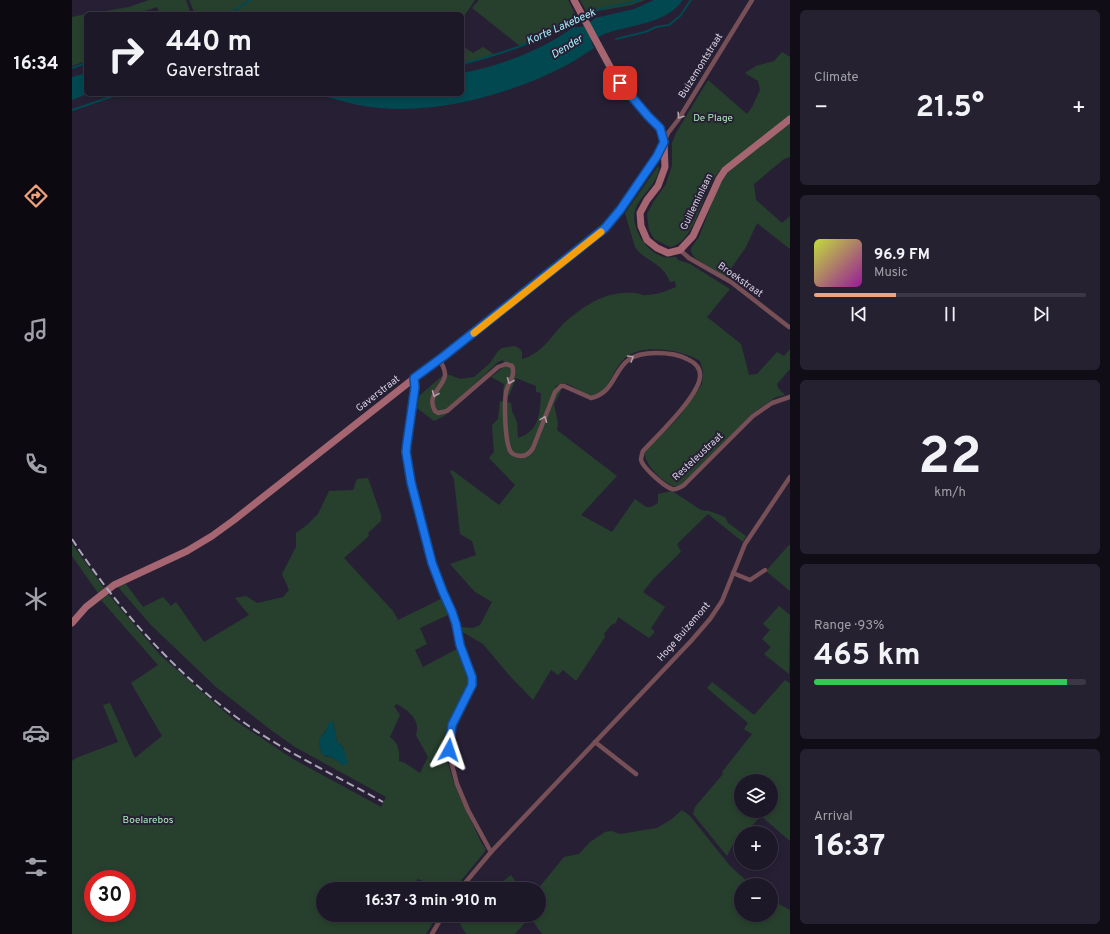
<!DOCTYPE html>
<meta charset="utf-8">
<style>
body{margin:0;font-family:Overpass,sans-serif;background:#252130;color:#f1f3f6;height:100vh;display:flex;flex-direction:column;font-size:15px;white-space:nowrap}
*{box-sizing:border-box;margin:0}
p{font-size:13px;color:#a0a0a8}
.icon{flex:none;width:22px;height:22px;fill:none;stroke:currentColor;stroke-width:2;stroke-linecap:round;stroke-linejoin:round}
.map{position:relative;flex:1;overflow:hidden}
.sheet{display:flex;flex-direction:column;gap:10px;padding:10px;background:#100d16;width:320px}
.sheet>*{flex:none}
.hud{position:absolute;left:12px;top:12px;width:380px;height:84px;border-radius:6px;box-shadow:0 2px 6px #0003,0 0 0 1px #3b3745;background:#1d1828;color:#f1f3f6;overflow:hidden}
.fabs{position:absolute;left:662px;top:774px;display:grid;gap:8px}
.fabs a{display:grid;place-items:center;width:44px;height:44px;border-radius:50%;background:#1d1828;box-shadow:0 2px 6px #0003,0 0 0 1px #3b3745;font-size:20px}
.speed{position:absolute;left:12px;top:870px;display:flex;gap:8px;font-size:20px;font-weight:700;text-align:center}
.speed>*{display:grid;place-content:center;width:52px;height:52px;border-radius:50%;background:#1d1828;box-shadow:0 2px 6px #0003,0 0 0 1px #3b3745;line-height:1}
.speed .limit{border:6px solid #d22;background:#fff;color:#111}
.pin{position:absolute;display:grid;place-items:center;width:34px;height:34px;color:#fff;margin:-17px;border-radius:8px;box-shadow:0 2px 6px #0006}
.me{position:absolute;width:44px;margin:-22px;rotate:5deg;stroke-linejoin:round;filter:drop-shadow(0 0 3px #0008)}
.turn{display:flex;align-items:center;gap:14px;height:84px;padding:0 16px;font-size:18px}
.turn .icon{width:52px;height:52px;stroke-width:2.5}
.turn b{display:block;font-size:28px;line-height:34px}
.big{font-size:30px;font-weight:700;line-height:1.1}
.sheet .tile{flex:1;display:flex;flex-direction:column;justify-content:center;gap:6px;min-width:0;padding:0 14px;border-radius:6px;background:#252130}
.sheet .dial{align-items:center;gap:0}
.dial b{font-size:52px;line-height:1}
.song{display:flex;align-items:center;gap:12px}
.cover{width:48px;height:48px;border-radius:6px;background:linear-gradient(135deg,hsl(70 70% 55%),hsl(300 70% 35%))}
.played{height:4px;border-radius:2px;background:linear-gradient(90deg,#f1a17c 30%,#3b3745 30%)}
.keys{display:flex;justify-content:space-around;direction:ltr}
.heat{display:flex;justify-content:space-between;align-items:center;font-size:22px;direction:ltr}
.charge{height:6px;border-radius:3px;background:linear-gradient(90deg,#34c759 93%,#3b3745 0)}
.trip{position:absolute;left:244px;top:882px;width:230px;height:40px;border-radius:20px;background:#1d1828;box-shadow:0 2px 6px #0003,0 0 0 1px #3b3745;font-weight:700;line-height:40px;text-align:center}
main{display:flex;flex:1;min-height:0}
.tabs{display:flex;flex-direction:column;width:72px;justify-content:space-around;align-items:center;background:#0c0a10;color:#a0a0a8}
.tabs .icon{width:28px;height:28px}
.tabs .selected{color:#f1a17c}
.tabs b{font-size:18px;color:#f1f3f6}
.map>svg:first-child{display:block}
.green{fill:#27402d;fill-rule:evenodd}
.water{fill:#024851}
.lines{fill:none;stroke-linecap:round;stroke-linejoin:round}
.stream{stroke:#024851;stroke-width:2}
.street{stroke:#774f56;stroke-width:4.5}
.secondary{stroke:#a56571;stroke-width:7}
.rail{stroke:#aca7b7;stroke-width:2;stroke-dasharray:8 4;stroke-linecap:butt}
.oneway{stroke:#b09ea9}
.route-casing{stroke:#114b97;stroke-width:10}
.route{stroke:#1a73e8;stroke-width:7}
.slow{stroke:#f59e0b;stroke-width:7}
.labels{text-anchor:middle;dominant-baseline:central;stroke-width:4;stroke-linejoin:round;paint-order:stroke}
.street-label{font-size:10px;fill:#d6d2e0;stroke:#272035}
.park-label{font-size:10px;fill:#aceab9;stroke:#272035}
.water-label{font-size:11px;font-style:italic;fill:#a6f0fb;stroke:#272035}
</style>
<main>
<nav class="tabs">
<b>16:34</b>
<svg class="icon selected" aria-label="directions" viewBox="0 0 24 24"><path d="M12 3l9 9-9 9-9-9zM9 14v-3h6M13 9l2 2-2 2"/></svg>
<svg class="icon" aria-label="music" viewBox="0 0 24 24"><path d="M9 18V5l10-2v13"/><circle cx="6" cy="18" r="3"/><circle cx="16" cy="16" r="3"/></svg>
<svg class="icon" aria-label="phone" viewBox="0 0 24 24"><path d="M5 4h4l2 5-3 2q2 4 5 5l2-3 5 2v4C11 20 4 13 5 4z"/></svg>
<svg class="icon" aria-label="climate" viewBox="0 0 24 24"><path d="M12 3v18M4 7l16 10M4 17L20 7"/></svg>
<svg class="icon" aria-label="car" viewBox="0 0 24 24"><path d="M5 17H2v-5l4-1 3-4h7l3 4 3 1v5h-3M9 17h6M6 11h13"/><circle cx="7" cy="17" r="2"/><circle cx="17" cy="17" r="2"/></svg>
<svg class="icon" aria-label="filters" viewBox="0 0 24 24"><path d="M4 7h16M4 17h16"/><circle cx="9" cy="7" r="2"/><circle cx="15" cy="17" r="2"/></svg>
</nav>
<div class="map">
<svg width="718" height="934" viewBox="0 0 718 934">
<rect width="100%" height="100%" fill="#272035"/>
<g class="green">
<polygon points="77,0 114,0 119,14 88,14 85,7 65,14 15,14 57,7"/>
<polygon points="117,0 403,0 390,19 390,14 123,14"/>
<polygon points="407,0 496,0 505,18 480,31 448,46 400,8"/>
<polygon points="508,0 573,0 560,5 515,13"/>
<polygon points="14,14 14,61 0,66 0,17"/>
<polygon points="392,47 401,53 411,47 423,55 390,64 390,49"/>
<path d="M710,52l8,5v100l-6,2 -30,25 2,16 26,23 8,-7v33l-33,-26 -11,24 -21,30 -30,-19 -4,-6v-4l8,-11 16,-42 7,-14 8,-12 -6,-3c-23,20 -26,76 -54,81l-16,-8 -5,-9 -2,-16 7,-13 12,-17 6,-19v-22l4,-10 32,-53 39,34 5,-7 8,-17 -2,-9 -13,-8 11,-7 18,-5z"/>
<path d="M586,166l1,1c0,16 -19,28 -24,43 -5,18 12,43 29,47 3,1 9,0 12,0l2,3 12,4 40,25 -23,28 34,27 8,31 8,-1 20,-22 7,4 6,-7v20l-13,15 1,4 7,7 -9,2 -23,16 -67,68c-4,3 -7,6 -12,5 -10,-2 -31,-23 -29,-34l34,-35 23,-33 1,-12 -3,-11c-16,-11 -57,-18 -74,-4 -10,9 -15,23 -22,34 -5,2 -10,5 -16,4 -11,-3 -21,-18 -33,-8l6,4 -7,13 4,20 -1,6 60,46 -36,39 31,17 23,-33 11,8h5l7,-4v-9l14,-3 29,19 8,1 16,6 3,6 18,13 -3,6 -35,-28 -31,30 4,8 -27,26 -11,14 22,15 -14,21 4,4 -6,6 -31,-21 -2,6 -5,2 -7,9 1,3 -29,44 -13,-11 -5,5 -7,-5 -18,30 -24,-25 -26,-31 -22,-13v-4l12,1 7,-3 12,-23 -17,-10 -25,-28 26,-9 -4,-14 -12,-7 -6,-55 -4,-7 2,-2 47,35 16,-20 -26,-27 5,-6 -2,-27 6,-6 2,-18 11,2 1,8 5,11 1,16c22,-7 22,-25 23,-45l-5,-1v-6l-20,-8 -7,18 -6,-3 1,-9 -13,-7 14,-11 -2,-6 -5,2 -47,44 -5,9 -12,6 -17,-13 2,-12 23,-20 8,-1 10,4 14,-2 16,-14 8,-12 4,-3 13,-2 5,3 2,3v7c19,-5 28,-21 41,-35 9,-8 19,-16 30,-22 14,-7 26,-10 42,-9 4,0 7,3 11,2 11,0 20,-4 30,-8l-1,-6 -5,1c-7,-20 -26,-21 -35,-35l-10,-34z"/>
<path d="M296,478l13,37v6l-13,12 1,3 -25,22 49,53 5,9 45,-22 7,16 -30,14 7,16 -12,6 8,17 36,-19c3,8 10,23 10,31 0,13 -18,34 -22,50 -7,32 14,71 27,98 4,7 6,16 12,22l-3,5 -29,35h-12l-24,-10 -8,10h-87v26h105l7,4 -9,15h-354v-173l4,-3 42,-16 -15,-37 7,-2 25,55 27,-22 -31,-53 27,-18 -57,-65 7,-6 52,61 74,65 59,39 88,48 5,-10 -91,-50 -28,-20 -51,-40 -65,-62 -33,-38 8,-3 17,23 20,-10 8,9 5,-4 28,40 45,-27 -14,-17 11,-2 11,7 26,-6 6,-7 -7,-16 14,-27v-14l11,-8 11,-11 11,-23 24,-1 4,-11zM325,704c12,7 24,16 19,31l12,22 -8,16 -15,-10 -6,-2c1,-9 -1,-19 -9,-24l10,-22 -6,-9zM261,721l4,21 6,5 4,16 -4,2 -10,-7 -8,-2 -4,-4 -2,-9 1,-5zM21,879h34v34h-34z"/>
<polygon points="0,544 32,588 26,593 0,556"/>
<polygon points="717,545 718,545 718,591 694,571"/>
<polygon points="707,606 718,615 717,674 692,654 699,647 690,639 698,630 691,624"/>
<path d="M713,680l5,3v158l-29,-25 -16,17h-4v4l-9,9 -5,10 -34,-42 2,-7 28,-33 -1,-2 30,-38 -8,-5 4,-6 -41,-35 5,-6 42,33zM669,781h30v30h-30z"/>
<polygon points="610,810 618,816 658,866 679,885 669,885 669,915 699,915 699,900 718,910 718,934 470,934 458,917 443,934 394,934 388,924 396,915 467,915 466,889 492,857 507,854 518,842 533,832 539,831 548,834 585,828 600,819"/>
<polygon points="439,875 443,881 453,889 431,889 427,885"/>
</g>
<g class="water">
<path d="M582,0h29c-17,24 -50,24 -76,33 -6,2 -11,5 -16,8l3,7c-10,6 -19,13 -29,18 -61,31 -138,52 -207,39 -14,-3 -27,-7 -41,-11h145v-21c40,-8 78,-22 112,-46 8,1 15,-3 21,-9l39,-9z"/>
<polygon points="14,73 15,94 0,100 0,77"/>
<polygon points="261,721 265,742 271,747 276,764 271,765 261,758 250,754 249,752 247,743 248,738 254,731 256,724"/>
</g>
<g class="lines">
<g class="stream">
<polyline points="157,14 178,0"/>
<polyline points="544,39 573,32 584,27 597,25 608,16 619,0"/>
<path d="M390,64c23,-6 46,-12 68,-22 20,-8 38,-21 58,-29 16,-7 34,-7 51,-13"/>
<polyline points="0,68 14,63"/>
<polyline points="0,110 47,94"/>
</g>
<g class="street">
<polyline points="592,142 596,133 606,120 680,0"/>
<polyline points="608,250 617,258 659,282 717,327"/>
<path d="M368,359c1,4 5,10 5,15 1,12 -20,20 -10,37l3,2 9,-2 51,-44 8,-3 6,2c4,9 -4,17 -6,26 -2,13 -1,44 3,56 1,5 6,8 12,8 6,0 9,-3 12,-8l22,-56 6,-6h3l27,12c33,-8 17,-46 66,-45 10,0 21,1 30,6 7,3 14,8 13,18 -2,20 -43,59 -57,74 -1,3 -2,6 -2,9 2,8 24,27 31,29 5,1 9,-2 12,-4l69,-69 19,-13 18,-6"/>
<polyline points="342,379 343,387 335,443 334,452 335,460 339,482 360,563 380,612 384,624 388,645 400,677 400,685 380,725 378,735 378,757 385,784 396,810 419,852"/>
<polyline points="661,573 678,580 693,570"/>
<polyline points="523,742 564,774"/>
<polyline points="388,889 419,852 619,641 638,619 650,601 673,544 718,477"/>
<polyline points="360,934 371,915"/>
</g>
<g class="secondary">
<polyline points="502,0 543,76 554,90 588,128 592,142 593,167 586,186 575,200 568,213 569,226 575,240 585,248 596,253 608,250 621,236 647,179 653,170 718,119"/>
<polyline points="0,623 14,607 42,585 115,551 140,536 162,520 533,228 548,210 585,156 592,142"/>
</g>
<path class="rail" d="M0,539c48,74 114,147 189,195 39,25 81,45 122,68"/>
</g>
<defs><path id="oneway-chevron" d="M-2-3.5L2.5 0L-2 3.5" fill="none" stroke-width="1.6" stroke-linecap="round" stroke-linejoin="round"/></defs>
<g class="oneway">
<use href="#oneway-chevron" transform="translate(608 116) rotate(123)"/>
<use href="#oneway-chevron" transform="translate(559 358) rotate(-31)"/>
<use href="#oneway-chevron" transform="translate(438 381) rotate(112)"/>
<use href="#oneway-chevron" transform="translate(363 394) rotate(112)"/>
<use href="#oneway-chevron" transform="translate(472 419) rotate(-69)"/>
</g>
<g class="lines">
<defs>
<polyline id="route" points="377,750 380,725 400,685 400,677 388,645 384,624 380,612 371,592 360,563 339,482 334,452 335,443 343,387 342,378 372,356 533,228 548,210 585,156 592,142 588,128 576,116 548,83"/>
</defs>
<use href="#route" class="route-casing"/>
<use href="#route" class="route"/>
<polyline class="slow" points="402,333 529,232"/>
</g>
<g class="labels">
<g class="street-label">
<text transform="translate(629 66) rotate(-58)">Buizemontstraat</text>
<text transform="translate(625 202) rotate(-64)">Guilleminlaan</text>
<text transform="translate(668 280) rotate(35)">Broekstraat</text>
<text transform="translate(306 394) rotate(-38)">Gaverstraat</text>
<text transform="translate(626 457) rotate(-43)">Resteleustraat</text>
<text transform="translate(612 632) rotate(-49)">Hoge Buizemont</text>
</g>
<g class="park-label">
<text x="641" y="118">De Plage</text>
<text x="76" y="820">Boelarebos</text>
</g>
<g class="water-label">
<text transform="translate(489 27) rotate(-24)">Korte Lakebeek</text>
<text transform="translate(495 47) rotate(-31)">Dender</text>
</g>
</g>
</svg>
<div class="fabs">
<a><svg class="icon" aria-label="layers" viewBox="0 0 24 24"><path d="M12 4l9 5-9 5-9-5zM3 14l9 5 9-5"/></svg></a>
<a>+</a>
<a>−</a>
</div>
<div class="speed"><div class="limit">30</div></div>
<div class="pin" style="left:548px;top:83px;background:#d93025"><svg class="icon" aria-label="arrive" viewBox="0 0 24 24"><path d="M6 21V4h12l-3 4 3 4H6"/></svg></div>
<svg class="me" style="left:377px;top:750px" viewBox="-20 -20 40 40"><path d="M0-17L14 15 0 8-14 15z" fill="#1a73e8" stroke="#fff" stroke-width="4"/></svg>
<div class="trip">16:37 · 3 min · 910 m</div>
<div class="hud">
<div class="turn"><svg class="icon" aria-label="right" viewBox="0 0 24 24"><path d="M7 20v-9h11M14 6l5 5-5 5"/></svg><div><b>440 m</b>Gaverstraat</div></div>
</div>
</div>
<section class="sheet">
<div class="tile"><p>Climate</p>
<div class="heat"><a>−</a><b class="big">21.5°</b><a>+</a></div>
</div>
<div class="tile">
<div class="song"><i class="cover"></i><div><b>96.9 FM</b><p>Music</p></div></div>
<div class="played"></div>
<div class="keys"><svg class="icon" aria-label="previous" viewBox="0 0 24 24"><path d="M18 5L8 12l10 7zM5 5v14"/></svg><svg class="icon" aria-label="pause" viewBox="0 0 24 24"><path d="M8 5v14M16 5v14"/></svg><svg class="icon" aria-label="next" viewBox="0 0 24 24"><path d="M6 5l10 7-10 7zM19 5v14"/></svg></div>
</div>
<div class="tile dial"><b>22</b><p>km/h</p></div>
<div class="tile"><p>Range · 93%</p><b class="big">465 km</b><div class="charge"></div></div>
<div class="tile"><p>Arrival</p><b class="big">16:37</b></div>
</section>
</main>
